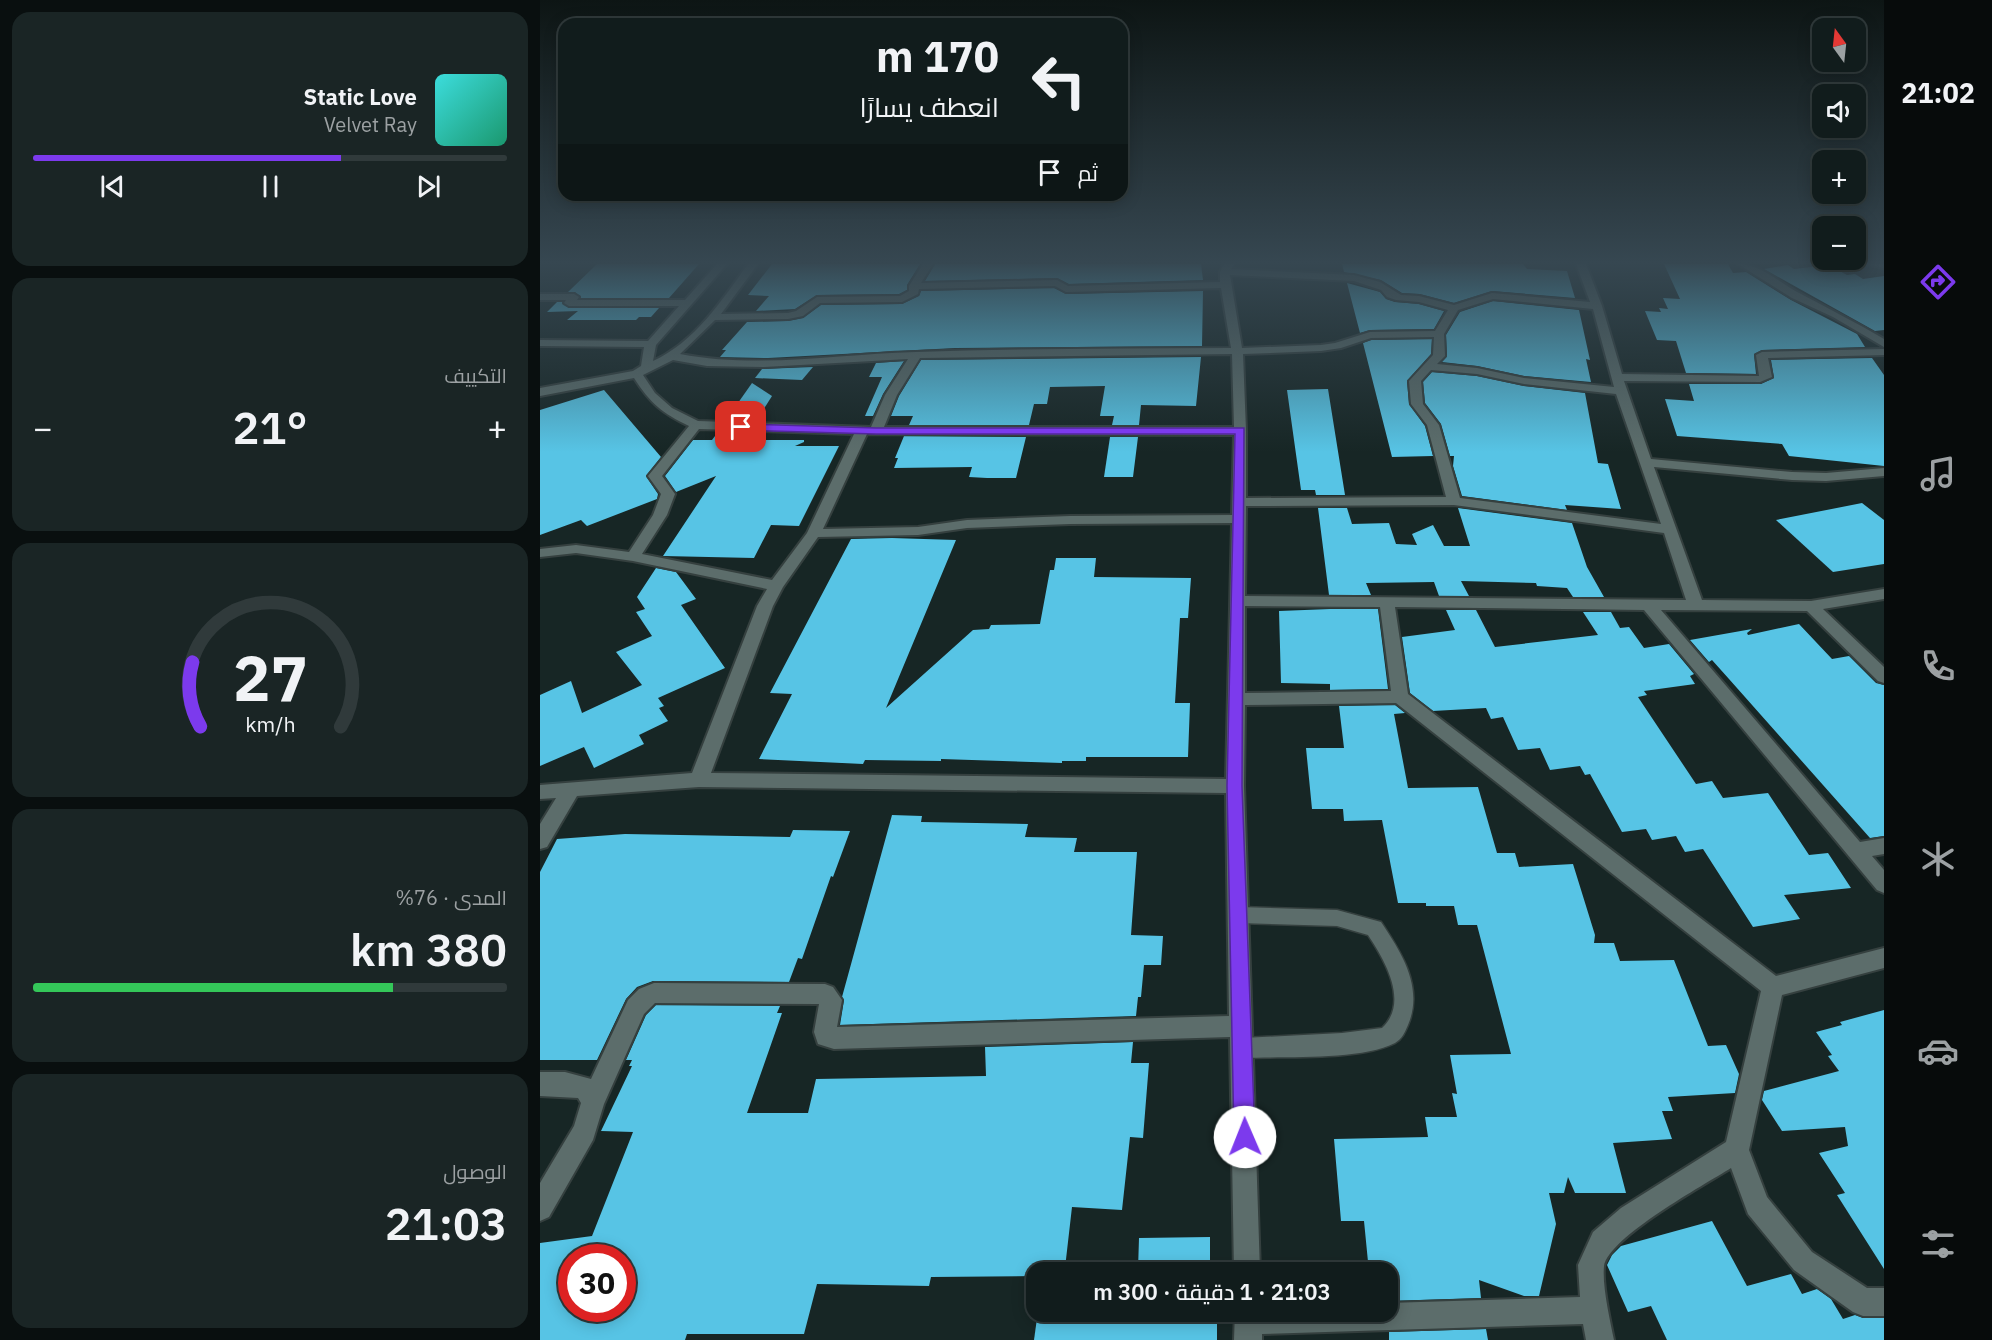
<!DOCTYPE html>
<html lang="ar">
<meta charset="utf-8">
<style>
body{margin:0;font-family:"IBM Plex Sans",Cairo,sans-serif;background:#1a2525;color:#f1f3f6;direction:rtl;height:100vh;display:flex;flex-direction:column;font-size:22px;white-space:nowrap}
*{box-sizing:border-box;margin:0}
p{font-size:20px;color:#9ca1a3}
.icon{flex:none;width:33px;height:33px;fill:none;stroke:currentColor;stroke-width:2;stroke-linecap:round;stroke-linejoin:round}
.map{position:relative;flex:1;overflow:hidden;direction:ltr}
.details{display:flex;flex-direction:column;gap:12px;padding:12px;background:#090f0f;width:540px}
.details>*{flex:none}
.top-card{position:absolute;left:18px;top:18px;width:570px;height:183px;border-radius:18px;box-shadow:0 3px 15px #0003,0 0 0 2px #303a3b;direction:rtl;background:#111c1c;color:#f1f3f6;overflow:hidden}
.needle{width:39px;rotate:345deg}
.tools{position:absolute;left:1272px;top:18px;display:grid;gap:12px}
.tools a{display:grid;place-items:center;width:54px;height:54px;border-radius:12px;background:#111c1c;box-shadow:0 3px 15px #0003,0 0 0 2px #303a3b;font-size:30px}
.speed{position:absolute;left:18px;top:1244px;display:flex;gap:12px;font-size:30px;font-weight:700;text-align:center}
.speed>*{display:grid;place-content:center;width:78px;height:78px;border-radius:50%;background:#111c1c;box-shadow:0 3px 15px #0003,0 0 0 2px #303a3b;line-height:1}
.speed .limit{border:9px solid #d22;background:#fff;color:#111}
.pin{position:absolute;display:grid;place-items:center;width:51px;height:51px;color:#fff;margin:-26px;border-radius:12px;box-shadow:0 3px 9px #0006}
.me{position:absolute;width:66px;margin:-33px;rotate:359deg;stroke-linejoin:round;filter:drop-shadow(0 0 4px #0008)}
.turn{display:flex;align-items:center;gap:21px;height:126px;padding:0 30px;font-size:27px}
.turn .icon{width:78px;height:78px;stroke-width:2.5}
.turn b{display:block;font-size:42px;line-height:51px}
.then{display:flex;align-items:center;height:57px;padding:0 30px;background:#0003;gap:12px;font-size:22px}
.big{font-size:45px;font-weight:600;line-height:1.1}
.details .tile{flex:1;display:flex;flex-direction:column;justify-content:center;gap:9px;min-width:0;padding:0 21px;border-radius:18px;background:#1a2525}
.details .dial{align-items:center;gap:0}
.dial svg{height:156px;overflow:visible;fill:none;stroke:#303a3b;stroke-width:7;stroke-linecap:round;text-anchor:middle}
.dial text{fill:#f1f3f6;stroke:none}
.song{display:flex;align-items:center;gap:18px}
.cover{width:72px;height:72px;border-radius:9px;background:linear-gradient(135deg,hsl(180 70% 55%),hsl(160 70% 35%))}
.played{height:6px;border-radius:3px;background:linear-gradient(90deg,#7c3aed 65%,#303a3b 65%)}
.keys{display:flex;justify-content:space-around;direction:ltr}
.heat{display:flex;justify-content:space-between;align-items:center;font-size:33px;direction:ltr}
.charge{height:9px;border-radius:4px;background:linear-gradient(90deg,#34c759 76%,#303a3b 0)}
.trip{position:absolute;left:486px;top:1262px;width:372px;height:60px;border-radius:18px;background:#111c1c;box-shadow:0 3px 15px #0003,0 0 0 2px #303a3b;font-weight:600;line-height:60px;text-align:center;direction:rtl}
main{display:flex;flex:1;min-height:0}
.menu{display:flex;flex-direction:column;width:108px;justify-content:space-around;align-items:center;background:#070b0b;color:#9ca1a3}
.menu .icon{width:42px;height:42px}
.menu .current{color:#7c3aed}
.menu b{font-size:27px;color:#f1f3f6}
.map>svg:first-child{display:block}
.building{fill:#57c4e5;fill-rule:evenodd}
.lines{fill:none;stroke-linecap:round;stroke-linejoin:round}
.service-casing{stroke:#35403f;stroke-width:3}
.minor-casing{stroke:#35403f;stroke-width:4}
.service{fill:#5c6d6b;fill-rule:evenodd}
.minor{fill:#5c6d6b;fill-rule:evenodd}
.route{fill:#7c3aed;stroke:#51269a;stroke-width:1.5}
</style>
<main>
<nav class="menu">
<b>21:02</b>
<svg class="icon current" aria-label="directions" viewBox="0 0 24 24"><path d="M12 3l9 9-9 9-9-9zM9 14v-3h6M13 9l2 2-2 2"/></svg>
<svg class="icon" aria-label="music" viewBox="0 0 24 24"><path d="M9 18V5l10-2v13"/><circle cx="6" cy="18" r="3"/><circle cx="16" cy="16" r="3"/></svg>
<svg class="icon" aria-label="phone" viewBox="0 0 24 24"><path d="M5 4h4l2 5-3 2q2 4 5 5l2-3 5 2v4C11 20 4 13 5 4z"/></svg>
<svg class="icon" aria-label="climate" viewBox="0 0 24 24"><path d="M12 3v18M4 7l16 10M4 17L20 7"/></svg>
<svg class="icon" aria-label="car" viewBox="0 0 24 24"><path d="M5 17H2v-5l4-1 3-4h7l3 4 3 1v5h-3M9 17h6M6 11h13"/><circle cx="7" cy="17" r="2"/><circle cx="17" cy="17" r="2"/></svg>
<svg class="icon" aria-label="filters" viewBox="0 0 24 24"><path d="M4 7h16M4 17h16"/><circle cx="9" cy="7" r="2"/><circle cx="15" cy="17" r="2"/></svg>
</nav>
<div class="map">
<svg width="1344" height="1340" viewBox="0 0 1344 1340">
<rect width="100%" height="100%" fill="#172625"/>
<g class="building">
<polygon points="57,264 159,264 129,298 41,298 35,292 28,292"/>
<polygon points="232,264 380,264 367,285 367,290 359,294 277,295 255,309 216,311 229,296 208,295"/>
<polygon points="395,264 661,264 663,280 529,284 517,278 385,281"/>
<polygon points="802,264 983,264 987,269 1027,271 1035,298 952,291 914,303 880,294 862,293 841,280 804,272"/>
<polygon points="1124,264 1188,264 1193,273 1206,272 1251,300 1317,334 1325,347 1222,350 1214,354 1216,374 1146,373 1136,341 1117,340 1105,311 1121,312 1119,308 1128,309 1123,298 1140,299"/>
<polygon points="1248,265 1254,269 1288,265 1307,275 1315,274 1323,279 1344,276 1344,330 1335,331 1224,269"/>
<polygon points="807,283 840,292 846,299 855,302 879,304 904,311 894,329 830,330 820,333"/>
<polygon points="514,288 526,294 663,291 662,346 415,348 228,358 180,357 186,350 182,350 207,322 248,321 263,318 281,305 362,304 379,296 381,291"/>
<polygon points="953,301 1039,310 1050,360 1046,359 1051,382 984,376 937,366 902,362 907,356 906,335 920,312"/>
<polygon points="17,302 22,302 29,308 119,308 111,317 99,317 96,320 27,320 38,311 7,312"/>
<polygon points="892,339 891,354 867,381 869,404 885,426 893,456 852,457 823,343 831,340"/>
<polygon points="661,357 656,406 601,405 599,425 572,425 574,416 560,416 565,386 510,387 507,404 494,404 489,425 369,425 373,416 351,416 359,396 381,360"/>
<polygon points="1332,358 1344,375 1344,466 1249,456 1242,444 1137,436 1125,399 1154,401 1149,384 1221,384 1234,378 1231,360"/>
<polygon points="364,361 343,394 333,416 325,416 342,377 329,377 336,363"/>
<polygon points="273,367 262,380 215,378 222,369"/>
<polygon points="892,372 937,376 984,386 1045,393 1058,463 1068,464 1081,509 1025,505 1027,510 922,496 913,466 914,456 910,456 901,424 885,403 883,382"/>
<polygon points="212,383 232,396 216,421 186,420"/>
<polygon points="788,389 805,495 776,495 775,490 761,490 747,390"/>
<polygon points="64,390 121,457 106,476 118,494 117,499 47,526 41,520 0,535 0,410"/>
<polygon points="178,432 209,433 204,440 264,440 264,442 255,446 299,446 259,526 231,525 214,558 123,556 176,476 136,492 125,476 153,440 172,440"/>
<polygon points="364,436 486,437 476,478 447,478 429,477 432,467 354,468 358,458 355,458"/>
<polygon points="570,437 598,437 593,477 564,477"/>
<polygon points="1322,503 1344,520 1344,564 1293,572 1236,520"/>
<polygon points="778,508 807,508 812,524 849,523 856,544 877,545 872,534 893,525 904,546 930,546 918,508 1032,523 1047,567 1064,597 1033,597 1027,588 997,586 996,583 921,581 929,596 899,596 894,582 826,583 831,595 789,595"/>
<polygon points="352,538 416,540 346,708 433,630 449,629 451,625 500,624 510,570 514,570 516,558 556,558 554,577 651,578 648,618 640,618 635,703 650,703 648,757 546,757 546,761 522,761 522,763 401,759 401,761 325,760 323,764 219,759 252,694 230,693 311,539"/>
<polygon points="116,568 136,572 156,599 141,605 185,668 118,698 124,706 119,708 128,721 99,735 104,744 54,768 44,747 0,766 0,695 31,681 42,713 102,685 76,652 112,636 96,612 105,609 97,597"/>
<polygon points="790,609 838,609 848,689 790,690 790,684 741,683 739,611"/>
<polygon points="906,610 936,610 955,647 1058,635 1043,612 1071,612 1080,628 1089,627 1104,648 1129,644 1154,674 1150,676 1155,684 1104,691 1107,695 1098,697 1156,784 1172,781 1183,798 1228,793 1269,855 1288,853 1311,888 1244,895 1260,919 1213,927 1163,849 1145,852 1136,836 1112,840 1106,829 1082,832 1050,774 1045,775 1040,766 1010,770 1000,748 978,750 963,717 951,719 946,708 893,711 870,693 862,637 915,630"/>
<polygon points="1259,624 1292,659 1309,656 1336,683 1344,685 1344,836 1330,838 1189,679 1172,660 1169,662 1150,640 1212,629 1207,633 1208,635"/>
<polygon points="855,705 865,713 854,714 868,788 938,787 957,853 975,853 979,867 1033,864 1055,935 1054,943 1074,943 1080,961 1134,960 1168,1046 1186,1045 1199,1074 1195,1093 1128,1097 1133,1111 1122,1111 1132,1139 1073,1143 1086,1193 1035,1193 1028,1177 1024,1193 1009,1193 1016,1224 999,1296 984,1296 939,1280 941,1298 848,1301 848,1272 829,1272 824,1221 801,1221 794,1139 888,1137 885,1117 917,1117 912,1093 917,1094 910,1055 971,1054 937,925 918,925 914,906 886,906 886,903 858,903 842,820 804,821 803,809 772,809 766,748 804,748 799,706"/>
<polygon points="352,815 382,816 381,822 488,824 485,837 537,838 534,852 597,852 591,935 623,936 621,965 604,965 601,997 598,997 596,1016 300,1025 304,1000 302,997"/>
<polygon points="253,830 310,831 293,877 291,876 262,959 258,958 249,982 113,981 97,987 86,999 57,1060 0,1060 0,872 17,839 85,834 250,837"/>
<path d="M116,1005l124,1 -3,7h5l-35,100h61l8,-34 170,-3 -1,-29 148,-5 -2,21h18l-6,75 -13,-1 -8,73 -50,-3 -7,61 73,2 1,-32 71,-1v35h-174v4l-105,1 -2,9 -112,-2 -13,50h-117l-2,6h-145v-97l52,-7 41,-104 -32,-1 31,-65h-3l3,-6h-6l20,-45zM32,1257h50v51h-50z"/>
<polygon points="1344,1010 1344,1269 1297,1195 1305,1193 1279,1153 1308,1146 1305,1127 1242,1131 1222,1100 1224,1091 1299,1071 1288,1056 1292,1055 1276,1032 1302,1025 1300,1022"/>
<polygon points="1172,1221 1207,1286 1251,1274 1262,1294 1277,1289 1291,1299 1303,1319 1315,1315 1323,1318 1344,1318 1344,1340 1127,1340 1111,1306 1088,1312 1067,1265 1072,1255 1081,1246"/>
<polygon points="498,1311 677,1311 677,1340 494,1340"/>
<polygon points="946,1329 948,1340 849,1340 849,1332"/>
</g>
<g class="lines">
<defs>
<path id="service" d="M699,907l98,3 44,12c20,30 43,65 27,103 -3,7 -6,14 -13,18 -35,18 -112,13 -152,15l-7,-3 -3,-7 3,-7 7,-3 99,-5 40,-5c28,-26 2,-69 -14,-93l-31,-9 -98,-3 -7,-2 -2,-6 2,-6z"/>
<g id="minor">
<path d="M177,264h10l-71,81 -3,16c42,-19 69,-61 95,-97h10l-37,50 67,-1 8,-2 21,-14 83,-1 9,-5v-5l14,-22h10l-12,19 136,-3 11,6 152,-4v-10l4,-8h10l-3,5 123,6 26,7 21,13 18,1 35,9 38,-12 98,9 -14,-38h10l16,42 20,68 137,2 -3,-21 6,-3 122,-3v6l-116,3 4,19 -12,5 -136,-1 27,78 141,13 34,1 58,-5v8l-58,5 -34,-1 -138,-13 48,133 109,1 73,-12v10l-61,10 61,58v16l-6,-2 -71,-70 -146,-1 199,232 24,-4v16l-12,2 12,14v23l-7,-3 -233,-280 -249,-3 13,87 368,282 108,-28v20l-102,27 -33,155 18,47 45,55 55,36h17v28h-21l-10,-4 -59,-42 -46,-56 -17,-46c-27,17 -122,69 -127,98 -2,20 6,54 10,74h-28l-3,-16 -321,10v6h-28l1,-29h153v-8l192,-6 -2,-32 15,-33 28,-24 105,-66 35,-151 -365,-288 -151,2 -1,81 16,486h-26l-4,-235 -396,12 -16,-5 -4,-12 5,-28 -164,-1 -11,11 -40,90 -11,36 -44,77 -9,4v-38l34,-57 7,-23 -3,-5 -38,-2v-24h25l26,7 37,-79 11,-11 15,-6 171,1 8,3 9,13 -5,27 392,-11 -3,-223 -527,-6 -122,9 -30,51 -7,2v-25l16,-26 -16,1v-14l152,-12 65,-167 10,-17 -134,-28 -57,-8 -36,4v-8l36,-4 53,7 24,-37 8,-21 -13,-18 41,-50c-27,-13 -39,-23 -55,-48l-94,18v-8l93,-17 8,-5 3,-19 -104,-1v-6l108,1 31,-35h-110l-5,-3 2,-3h-26v-6h34l5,3 -2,3h108zM690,275l124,6 27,9 6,7 9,3 23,2 29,8 -13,21 -65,1 -35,11 -14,2 -79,3zM515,286l11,6 155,-4 10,60c-105,1 -210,0 -315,4 -78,2 -158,17 -236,2l35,-34 73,-1 15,-3 17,-13 82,-1 16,-8 1,-5zM953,299l100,10 21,78 -90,-9 -47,-10 -40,-4 8,-8 -1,-22 14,-24zM894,337l-1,18 -24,26 2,23 16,21 19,72 -200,1v-67l-3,-77 78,-3 20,-3 30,-10zM692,354l2,73h-350l13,-32 23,-37zM368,359l-23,36 -14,32 -173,-6 -26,-13 -17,-15 -12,-18 30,-15 34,6 57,1zM891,370l46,4 47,10 92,10 45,130 -201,-26 -21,-73 -16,-21 -2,-23zM159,429l155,5 -47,99 -35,47 -130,-26 25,-39 8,-21 -13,-18zM327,434l367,1 -2,80 -162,1 -103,4 -49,7 -95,2zM914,505l210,28 22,67 -441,-4 1,-90zM692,523l-6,256 -515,-6 62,-167 10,-19 35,-50 100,-2 49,-7 103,-4zM705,606l135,1 11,84 -146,2z"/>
<path d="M1198,264c23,0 43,20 63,30 28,15 56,29 83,45v8l-51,-30 -41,-19z"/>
<polygon points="1327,264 1344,264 1344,268"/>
</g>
</defs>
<use href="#service" class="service-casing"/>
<use href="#minor" class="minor-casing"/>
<use href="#service" class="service"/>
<use href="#minor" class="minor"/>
</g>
<linearGradient id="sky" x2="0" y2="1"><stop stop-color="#0d1514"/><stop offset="0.58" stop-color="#364751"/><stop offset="1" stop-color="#364751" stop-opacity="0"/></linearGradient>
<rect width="1344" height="452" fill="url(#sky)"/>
<polygon class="route" points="201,424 336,428 704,428 702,786 715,1137 712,1144 705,1147 697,1144 694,1137 687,786 695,434 336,434 197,430 197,425"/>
</svg>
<div class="tools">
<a><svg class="needle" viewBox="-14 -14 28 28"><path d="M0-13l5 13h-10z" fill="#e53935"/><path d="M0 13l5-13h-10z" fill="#9ca1a3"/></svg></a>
<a><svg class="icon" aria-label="sound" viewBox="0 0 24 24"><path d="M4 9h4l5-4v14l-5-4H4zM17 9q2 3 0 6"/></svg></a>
<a>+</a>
<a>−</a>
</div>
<div class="speed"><div class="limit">30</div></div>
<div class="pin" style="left:201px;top:427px;background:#d93025"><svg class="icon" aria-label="arrive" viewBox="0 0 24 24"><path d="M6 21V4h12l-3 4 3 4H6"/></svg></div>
<svg class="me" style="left:705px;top:1137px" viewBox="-20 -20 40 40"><circle r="19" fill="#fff"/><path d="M0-13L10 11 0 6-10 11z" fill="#7c3aed"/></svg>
<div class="trip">21:03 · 1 دقيقة · 300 m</div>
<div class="top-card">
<div class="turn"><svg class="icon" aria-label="left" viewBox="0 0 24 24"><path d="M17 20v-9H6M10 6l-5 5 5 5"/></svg><div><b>170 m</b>انعطف يسارًا</div></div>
<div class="then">ثم<svg class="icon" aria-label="arrive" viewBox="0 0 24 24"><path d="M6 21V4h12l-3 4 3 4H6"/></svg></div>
</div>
</div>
<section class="details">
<div class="tile">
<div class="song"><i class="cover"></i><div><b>Static Love</b><p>Velvet Ray</p></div></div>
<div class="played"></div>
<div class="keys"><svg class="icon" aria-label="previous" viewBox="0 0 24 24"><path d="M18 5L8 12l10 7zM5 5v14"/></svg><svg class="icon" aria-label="pause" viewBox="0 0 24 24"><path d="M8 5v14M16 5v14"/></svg><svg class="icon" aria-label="next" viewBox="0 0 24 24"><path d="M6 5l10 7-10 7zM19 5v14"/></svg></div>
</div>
<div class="tile"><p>التكييف</p>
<div class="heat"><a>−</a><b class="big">21°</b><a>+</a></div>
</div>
<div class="tile dial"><svg viewBox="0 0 100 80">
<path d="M14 69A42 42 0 1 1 86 69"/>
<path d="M14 69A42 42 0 0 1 10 36" stroke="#7c3aed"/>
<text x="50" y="56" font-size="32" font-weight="700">27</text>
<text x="50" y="72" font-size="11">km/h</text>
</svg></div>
<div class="tile"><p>المدى · 76%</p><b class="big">380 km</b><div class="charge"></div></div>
<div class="tile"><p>الوصول</p><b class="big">21:03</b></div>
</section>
</main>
